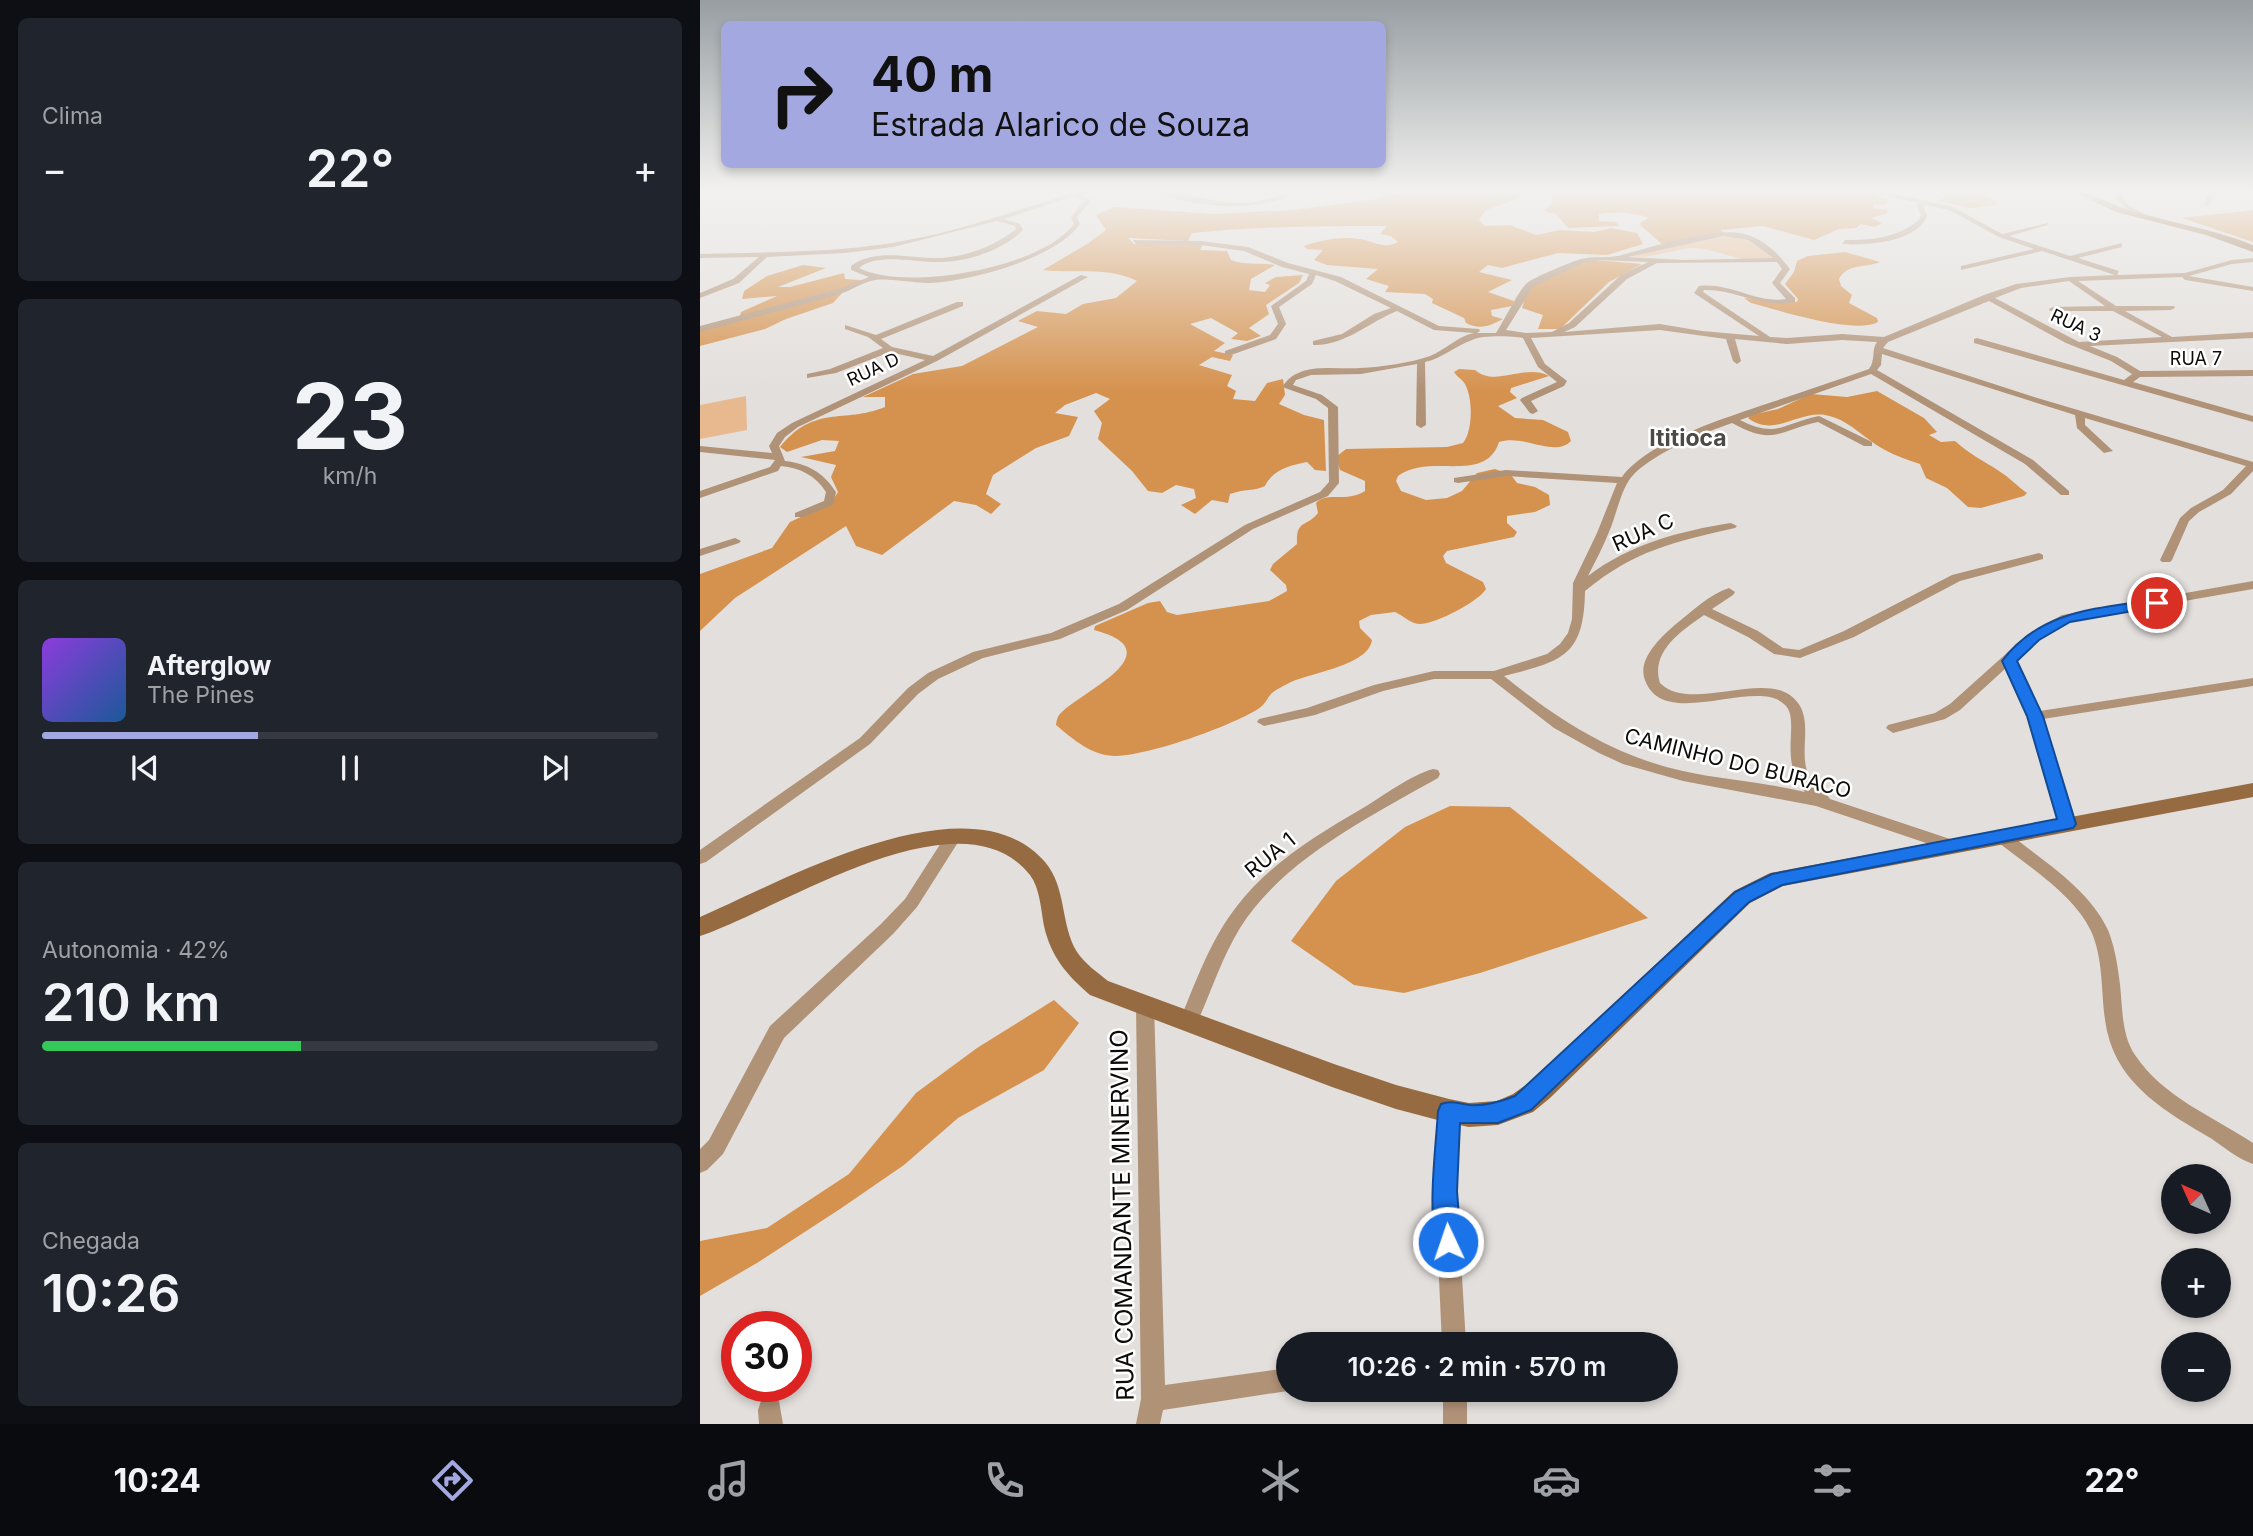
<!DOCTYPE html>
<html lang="pt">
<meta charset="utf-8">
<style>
body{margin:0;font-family:Inter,sans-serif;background:#20242c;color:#f1f3f6;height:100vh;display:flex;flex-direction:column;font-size:26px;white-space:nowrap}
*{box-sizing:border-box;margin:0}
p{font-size:23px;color:#9ea1a6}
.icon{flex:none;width:38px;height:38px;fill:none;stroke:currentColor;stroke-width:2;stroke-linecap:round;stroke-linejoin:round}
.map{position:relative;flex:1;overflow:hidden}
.details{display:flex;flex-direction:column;gap:18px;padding:18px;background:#0d0f14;width:700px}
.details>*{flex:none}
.banner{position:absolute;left:21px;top:21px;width:665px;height:147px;border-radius:10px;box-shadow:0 4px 10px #0003;background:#a3a9e0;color:#111;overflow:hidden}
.needle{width:46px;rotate:315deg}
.buttons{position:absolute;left:1461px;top:1164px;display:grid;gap:14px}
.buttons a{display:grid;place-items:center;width:70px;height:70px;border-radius:50%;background:#171b24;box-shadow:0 4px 10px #0003;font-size:35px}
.speed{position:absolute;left:21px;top:1311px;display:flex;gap:14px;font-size:35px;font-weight:700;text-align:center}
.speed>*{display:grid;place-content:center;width:91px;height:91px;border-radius:50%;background:#171b24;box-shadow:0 4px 10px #0003;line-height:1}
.speed .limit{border:10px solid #d22;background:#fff;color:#111}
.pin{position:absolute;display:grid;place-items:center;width:60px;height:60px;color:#fff;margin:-30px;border:4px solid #fff;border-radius:50%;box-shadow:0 2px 7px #0007}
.me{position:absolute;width:77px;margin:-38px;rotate:357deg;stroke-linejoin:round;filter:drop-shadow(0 0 5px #0008)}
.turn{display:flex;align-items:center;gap:24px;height:147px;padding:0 35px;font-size:32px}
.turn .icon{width:91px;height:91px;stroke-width:2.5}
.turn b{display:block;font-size:49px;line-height:60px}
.big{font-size:52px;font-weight:600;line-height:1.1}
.details .card{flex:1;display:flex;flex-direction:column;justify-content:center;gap:10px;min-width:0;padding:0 24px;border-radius:10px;background:#20242c}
.details .dial{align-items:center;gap:0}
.dial b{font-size:91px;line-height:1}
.song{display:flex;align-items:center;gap:21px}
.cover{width:84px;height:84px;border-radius:10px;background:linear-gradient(135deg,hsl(270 70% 55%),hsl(210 70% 35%))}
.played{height:7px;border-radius:4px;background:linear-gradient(90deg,#a3a9e0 35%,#363941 35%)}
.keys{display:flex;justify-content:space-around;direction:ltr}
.heat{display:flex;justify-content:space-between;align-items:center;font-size:38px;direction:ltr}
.charge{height:10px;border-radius:5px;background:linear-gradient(90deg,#34c759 42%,#363941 0)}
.trip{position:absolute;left:576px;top:1332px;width:402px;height:70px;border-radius:35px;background:#171b24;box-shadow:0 4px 10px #0003;font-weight:600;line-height:70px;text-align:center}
.tabs{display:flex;height:112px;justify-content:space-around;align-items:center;background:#090b0e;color:#9ea1a6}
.tabs .icon{width:49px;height:49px}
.tabs .current{color:#a3a9e0}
.tabs b{font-size:32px;color:#f1f3f6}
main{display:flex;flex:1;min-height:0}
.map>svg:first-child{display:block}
.green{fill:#e8b98f}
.forest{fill:#d5924f}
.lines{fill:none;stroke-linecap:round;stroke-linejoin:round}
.street{fill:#b09277;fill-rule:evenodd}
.secondary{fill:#966b42;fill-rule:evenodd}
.route{fill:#1a73e8;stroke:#114b97;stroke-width:2}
.labels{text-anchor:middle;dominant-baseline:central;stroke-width:5;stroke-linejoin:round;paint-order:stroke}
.far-street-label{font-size:18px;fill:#0c0b0a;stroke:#fff}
.street-label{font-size:21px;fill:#0c0b0a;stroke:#fff}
.far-district-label{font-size:23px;font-weight:bold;fill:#4c4946;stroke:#fff}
.near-street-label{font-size:24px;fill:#0c0b0a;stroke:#fff}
</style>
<main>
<section class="details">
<div class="card"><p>Clima</p>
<div class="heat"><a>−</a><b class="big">22°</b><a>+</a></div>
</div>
<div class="card dial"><b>23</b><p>km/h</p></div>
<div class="card">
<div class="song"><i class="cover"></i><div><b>Afterglow</b><p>The Pines</p></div></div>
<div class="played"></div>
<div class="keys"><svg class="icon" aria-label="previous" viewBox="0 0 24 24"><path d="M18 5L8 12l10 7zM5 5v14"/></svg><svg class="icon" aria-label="pause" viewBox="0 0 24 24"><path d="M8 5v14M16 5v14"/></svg><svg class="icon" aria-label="next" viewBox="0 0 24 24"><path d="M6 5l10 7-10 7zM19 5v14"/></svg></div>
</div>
<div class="card"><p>Autonomia · 42%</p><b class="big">210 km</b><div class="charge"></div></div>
<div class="card"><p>Chegada</p><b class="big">10:26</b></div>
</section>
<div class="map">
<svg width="1553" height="1424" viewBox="0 0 1553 1424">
<rect width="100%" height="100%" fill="#e3dfdc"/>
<g class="green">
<path d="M1030,235l24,5 19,17c-27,11 -53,-9 -80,-9 -16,0 -51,14 -64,7z"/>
<polygon points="46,396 47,430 0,439 0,405"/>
</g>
<g class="forest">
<path d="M703,191h106l12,3 -2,4 -33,12 -7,10 6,6 25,-1 26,10 24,-5 34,2 17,-4 26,5 6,11 -36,11 -49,-2 -56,15 -14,-3 -9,7 33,8 -24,12 26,9 -2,5 -21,4 1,6 11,3c-13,7 -23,11 -37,4l-2,-5 -32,-15 1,-4 -8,-5 -40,-2 4,-6 -23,-7 12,-10 -51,-4 -13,-5 9,-10 -16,-1 -3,-3c18,-6 37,-10 56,-7 14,2 24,11 38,3l-7,-6 -11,-2 7,-8c-64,0 -131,0 -195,7l-4,8 -60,-3 6,6h69l-3,6 27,1 4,9c15,6 29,2 44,5l-24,14 -2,11 16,2 5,-7 -5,-2 11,-6 27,-2 -4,8 -33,22 3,9 -20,14 12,8 -14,5 -16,-2 7,-6 -27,-15 -21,6 35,19 -11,8 19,4 -3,6 -18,-4 -13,8 33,10 -5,11 9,5 -3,8 22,2 12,-18 16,-4 2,16 -6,9 25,11 20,5 2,51 -11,-1 -8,-8c-16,3 -35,8 -42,24 -10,5 -21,3 -35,8l-2,9 -16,-3 -17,14 -14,-9 15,-7 -2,-9 -18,-4 -14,8 -14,-2 -16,-20 -34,-32 4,-16 -8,-12 16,-12 -14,-6 -31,12 -10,8 23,4 -9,19 -33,12 -43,27 -7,19 15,10 -10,10 -15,-9 -22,-4 -72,54 -26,-9 -10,-20 -111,72 -35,33v-57l72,-26 18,-26 41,-19 7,-11 -7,-15 5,-12 -35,-8 34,-6 4,-10 -17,-1 -35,12 -7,-5c35,-43 63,-23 105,-40v-10h-22l50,-23 49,-8 76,-39 -20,-6 19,-10 29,3 17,-10 33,-6 21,-17c-29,-15 -63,-7 -94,-11l44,-26 19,-14 -10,-15 18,-8 101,7 78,-4 85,-11z"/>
<path d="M853,191h337l-14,6 12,3 -3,5 -11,-1 -1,4 14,2 1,3 -17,5 11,5 -7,4 -14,-3 -5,4 -17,1 -25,11 -51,-14 -43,4 5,3 -63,11 -22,-19 1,-3 8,-4c-16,-6 -33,-6 -50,-4v7l17,1 3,4 -51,2 -12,-14 -12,-3 9,-9 -3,-10z"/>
<polygon points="1232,191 1287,191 1279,193 1297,202 1296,205 1271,208 1239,201 1248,195"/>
<polygon points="1553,210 1553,242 1482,218"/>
<path d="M1145,252l35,10c-14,6 -33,1 -41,17l2,7 11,9 -3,8 28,15 1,4c-24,13 -100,-12 -127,-19l-7,-5 53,4 1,-3 -13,-15 9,-12 3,-11 11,-5z"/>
<path d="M895,260l47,4 -33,18 -49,47h-22l5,-14 -21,-7c2,-5 3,-12 6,-17 10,-14 50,-28 67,-31z"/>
<polygon points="103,265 126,268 78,287 90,287 144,273 145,279 161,280 162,282 145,290 133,303 86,319 65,329 0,346 0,330 39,320 41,312 77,296 42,299 44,291 67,276"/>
<path d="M759,369l16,1c21,18 49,-7 74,6l-38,12 -1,4 7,6 -19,8 17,12 28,2 25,12 3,9c-16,17 -47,-7 -72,1 -14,43 -69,10 -101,34l-2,5 5,10 25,9 21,-2 15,-7 15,-18 18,-4 16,6 6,8 18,4 14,8 1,10 -15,7 -28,4v7l10,9 -3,5 -67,14 -4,5 3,7 37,19 3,7c-8,13 -49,34 -65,35 -11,0 -17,-8 -26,-12l-24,3 -12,6 1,7 12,12c-3,25 -61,33 -81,42 -6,3 -14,7 -19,11 -5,5 -7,12 -14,16 -29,18 -108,46 -142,47 -24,0 -42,-16 -60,-31 1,-7 2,-10 7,-14 20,-20 112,-60 31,-81l1,-4 53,-23 12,-2 7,11 10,3 92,-14 18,-10 -1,-6 -16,-15 3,-6 24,-20c-1,-25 9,-16 21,-31l-2,-10c11,-12 30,0 49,-12v-10l-25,-11 -4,-13 10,-8 101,-2 16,-4c10,-12 10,-45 2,-59 -3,-5 -8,-7 -11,-12z"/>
<path d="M1177,391l47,27 13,14 -8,3 12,7 14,-1c14,13 29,20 44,30 10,6 18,15 28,22l-3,3 -43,12 -13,-1 -21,-19 -21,-10 -6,-14c-12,-4 -24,-8 -35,-14 -21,-11 -36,-31 -60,-35 -28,-4 -51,23 -77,3l3,-3 27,-6 33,-15 36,3z"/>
<polygon points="750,806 810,807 948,918 780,973 704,993 654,985 591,941 636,881 705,827"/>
<polygon points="354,1000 379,1023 344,1070 258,1118 204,1165 140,1209 57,1263 0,1296 0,1241 67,1228 149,1174 216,1093 277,1048"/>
</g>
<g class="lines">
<g class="street">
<path d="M378,191h9l-7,3 11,7 -14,16 3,7c-23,34 -111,58 -151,59 -13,0 -45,-5 -54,-3 -12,2 -23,10 -35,14 -46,13 -93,25 -140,38v-6l139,-37 30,-12 -18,-7v-4c24,-19 62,-7 90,-8 27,-2 54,-12 75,-29l-1,-3 -18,-5 -104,26 -48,6 -78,4 -28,26 -39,15v-5l33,-14 26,-22 -59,1v-4c64,-2 129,-1 192,-11 64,-10 125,-33 186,-52zM374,196l10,5 -13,16 3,7c-32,44 -168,68 -215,44 18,-15 53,-6 74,-6 31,1 68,-10 90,-32l-3,-6 -16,-5z"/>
<path d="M454,191c28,-1 57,12 86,12 11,0 22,-2 32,-5 10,-3 16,-7 26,-7 -35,23 -108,17 -144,0z"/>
<polygon points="664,191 674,191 671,193"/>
<path d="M1416,191h6l-1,5 8,10 22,11v2c-15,-1 -27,-11 -36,-23z"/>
<polygon points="1509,191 1515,191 1510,204 1507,206 1504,204"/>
<path d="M1190,193l63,14 49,27 46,-11v2l-39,11 61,20 52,-13v4l-44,11 41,13 -2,4 68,-2 47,-13 21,-2v4l-21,2 -43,12 64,11v4l-68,-11 -3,-3 -104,4 38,25h58l1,2 -4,2 -46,1 47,26 81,-5v6l-163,8 27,11 23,14 113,-1v6l-113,1 -7,5 120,34v6l-279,-79v-4l3,-1 147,42 8,-6 -21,-13 -45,-18 -77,-42 -101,41 -5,6 151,49 219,65v9l-22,23 -32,18 -10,9 -17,39 -2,2h-8l-2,-2 20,-42 11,-10 32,-18 23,-24 -161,-48v7l28,26 -9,2 -27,-25 -2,-13 -193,-61 -1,11 -4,5 156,90 36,31v4h-8l-36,-31 -154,-90 -131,46c37,19 43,3 79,-4l53,26v4h-8l-46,-24c-41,9 -44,24 -86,1 -29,10 -75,29 -97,50 -14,13 -18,41 -26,59 -6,15 -14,30 -21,44 42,-32 92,-45 143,-53l6,3 -2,2c-61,14 -100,22 -150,63 -1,66 -23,70 -81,85 54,44 110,80 179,95 40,9 81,11 122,21 -27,-31 -5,-70 -19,-86 -27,-32 -126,29 -142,-29 -5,-20 18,-41 32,-53 15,-12 34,-30 53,-36l6,4 -2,3 -21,14 46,22 25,17 16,2 45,-19 108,-56 87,-22 4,2v4l-83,22 -106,56 -54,21 -26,-4 -26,-17 -44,-22c-23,16 -54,37 -44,68 32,32 111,-18 138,20 14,19 2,46 9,68 4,14 17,18 23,28l126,42 2,4 -2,4h-12l-128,-43 -133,-25 -60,-17 -24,-11 -45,-25 -63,-49h-57l-51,12 -68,24 -51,11 -7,-4 2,-3 48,-11 67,-23 60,-14h60l53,-17 13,-10 8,-11 4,-14 1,-36 24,-50 20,-50 -111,-7 -48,7 -4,-1v-4l52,-8 116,7c25,-35 103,-59 144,-73 34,-11 68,-23 103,-35 7,-9 2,-19 8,-27l-35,-2 -55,4 -52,-5 6,22 -4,3 -4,-3 -7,-22 -66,-9 -129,8 14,26 22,17 -3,5 -33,15 7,10 -5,3 -3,-1 -10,-13 2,-2 35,-16 -19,-15 -15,-29c-12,-2 -41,-3 -51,2 -17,6 -29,18 -47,22l1,63 -5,3 -5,-3 1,-61 -56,10 -50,1 -15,5 -3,5 29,10 16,12 1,76 -11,13 -75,33 -126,81 -67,29 -77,19 -45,21 -20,15 -48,50 -164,118 -6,2v-14l160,-112 48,-50 20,-15 45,-21 78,-19 68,-29 126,-79 75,-33 9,-10 -1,-74 -12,-9 -31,-11 -2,-2c16,-25 51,-16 77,-18 22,-1 50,-5 70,-12 15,-6 28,-20 44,-23l-40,-3 -37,-19c-28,11 -52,35 -84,34v-4l29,-7 32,-20 17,-6 -56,-27 -19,-6 -4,9 -33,23 7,17 -10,15 -45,16h-6v-4l45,-16 8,-11 -7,-18 35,-25 3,-7 -27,-7 -38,-16 -43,-6 -65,-1 -3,-4 68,1 47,6 40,16 53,14 98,49 40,3 1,2 -3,2h19c7,-10 22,-42 31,-50 6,-5 45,-22 54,-24 12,-3 25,-1 37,-3 31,-8 97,-30 126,-22 20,5 34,19 46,35l-10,14 15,15v4c-33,7 -59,-13 -91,-12l-1,2 67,45 17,1 55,-4 42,3 100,-42 32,-11 54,-7 45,-2 -73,-24 -81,19v-4l73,-17 -35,-12 -50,-27 -23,-5 -3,1 4,9c-8,27 -61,31 -85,29l3,-4c27,0 52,-2 74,-20l2,-5 -5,-10 2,-2 -30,-7zM1024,236l25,4 24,18 -89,2 -56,-3zM900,260l48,2 -27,13 -52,48 -17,9 -26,1 -20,-3 27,-43 50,-24zM1077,262l5,7 -10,14 14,16c-29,5 -56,-17 -87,-13l-5,7 65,43 -57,-5 -42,-7 -96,8 11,-5 52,-48 30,-16zM1369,281l36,25 -52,1 -4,2 1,2h63l49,26 -83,5 -84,-44 26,-10z"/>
<path d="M381,275l7,2 -151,84 -139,66 -13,10 -6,9 6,15c23,3 38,11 51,31l-3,13 -30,12h-8v-4l29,-12 2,-9c-11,-17 -26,-24 -45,-26l-3,5 -78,27v-7l70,-24 5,-7 -75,-8v-6l72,7 -3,-7 8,-13 15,-10 133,-63 -35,-8 -54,21 -29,5v-4l23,-5 53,-21 -15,-11 -23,-8v-4l31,10 81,-33h6v4l-82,33 11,8 41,9z"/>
<polygon points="35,538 41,541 39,543 0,556 0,549"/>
<polygon points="1553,581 1553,589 1370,621 1338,640 1315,660 1340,711 1553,678 1553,686 1343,719 1375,824 1373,828 1361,828 1359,824 1328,716 1306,668 1260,710 1245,719 1193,733 1186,728 1188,725 1235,713 1250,704 1328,634 1362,615"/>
<path d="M733,769l5,1 2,4 -2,4c-67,38 -156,82 -198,150 -19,31 -29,65 -44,97l-7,3 -7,-3 -2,-5c16,-39 31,-81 57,-114 32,-42 81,-72 126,-98 20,-12 48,-33 70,-39z"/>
<path d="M1300,829l6,2c35,29 82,56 102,99 6,15 9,31 11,47 4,25 1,56 16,78 28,42 77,61 118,88v21c-15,-5 -28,-16 -41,-25 -44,-26 -93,-53 -105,-108 -7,-32 -2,-69 -16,-100 -17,-37 -66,-67 -97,-92l-2,-4 2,-4z"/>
<polygon points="254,830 260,832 262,836 217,907 193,934 84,1038 23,1154 7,1170 0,1173 0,1149 9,1140 70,1026 181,924 205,899 248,832"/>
<polygon points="445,996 451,999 454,1004 465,1385 588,1368 588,1390 594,1390 463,1410 460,1424 436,1424 441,1399 436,1004 439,999"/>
<polygon points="749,1102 756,1105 759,1111 757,1191 766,1344 742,1344 735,1191 739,1111 742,1105"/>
<rect x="743" y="1390" width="24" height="34"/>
<polygon points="70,1398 79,1401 83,1424 59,1424 58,1410 61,1401"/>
</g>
<g class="secondary">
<path d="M1372,191c17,0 34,11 51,17 43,14 88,20 130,37v7l-47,-17 -90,-23z"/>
<path d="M1553,783v14l-470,89 -33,17 -200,195 -17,14 -35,13 -29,2 -20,-4 -53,-14 -64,-22 -242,-92c-23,-20 -39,-38 -46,-69 -3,-16 -4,-38 -14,-51 -70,-88 -250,35 -330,61v-19c83,-36 270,-142 345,-55 22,26 15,62 32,90 8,12 20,20 31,29l226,83 62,21 53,14 20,4 28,-2 16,-7 17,-12 204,-191 36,-18z"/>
</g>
</g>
<linearGradient id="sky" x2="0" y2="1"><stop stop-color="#979ea2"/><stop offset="0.49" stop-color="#f2f1ef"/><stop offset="1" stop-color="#f2f1ef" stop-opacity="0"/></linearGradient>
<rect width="1553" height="390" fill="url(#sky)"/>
<path class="route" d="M1457,599l5,1v6l-92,16 -31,18 -22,21 26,55 33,108 -3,4 -291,57 -33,17 -218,208 -33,13h-38l-3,68 4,51 -4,9 -9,3 -9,-3c-13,-32 -3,-104 -1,-140l3,-7c11,-4 18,0 29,1 16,1 30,-3 45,-9l220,-204 37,-18 285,-55 -30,-103 -25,-55c40,-52 95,-52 155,-62z"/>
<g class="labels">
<g class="far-street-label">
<text transform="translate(1376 325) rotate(25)">RUA 3</text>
<text x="1496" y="358">RUA 7</text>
<text transform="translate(173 369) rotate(-25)">RUA D</text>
</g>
<g class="street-label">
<text transform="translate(943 532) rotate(-24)">RUA C</text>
<text transform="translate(1038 763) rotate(14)">CAMINHO DO BURACO</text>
<text transform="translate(570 855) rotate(-39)">RUA 1</text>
</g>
<g class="far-district-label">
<text x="988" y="438">Ititioca</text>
</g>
<g class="near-street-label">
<text transform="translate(422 1215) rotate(-91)">RUA COMANDANTE MINERVINO</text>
</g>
</g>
</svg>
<div class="buttons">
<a><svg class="needle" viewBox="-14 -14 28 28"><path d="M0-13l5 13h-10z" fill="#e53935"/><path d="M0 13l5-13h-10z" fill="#9ea1a6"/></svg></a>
<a>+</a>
<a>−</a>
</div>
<div class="speed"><div class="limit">30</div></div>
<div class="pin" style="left:1457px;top:603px;background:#d93025"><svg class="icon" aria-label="arrive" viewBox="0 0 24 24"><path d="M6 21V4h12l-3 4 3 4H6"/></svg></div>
<svg class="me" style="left:748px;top:1242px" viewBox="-20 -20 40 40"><circle r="17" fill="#1a73e8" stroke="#fff" stroke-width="3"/><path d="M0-11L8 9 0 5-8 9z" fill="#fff"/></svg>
<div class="trip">10:26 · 2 min · 570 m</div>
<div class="banner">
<div class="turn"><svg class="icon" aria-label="right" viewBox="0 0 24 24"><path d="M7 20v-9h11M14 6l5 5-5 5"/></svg><div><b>40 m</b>Estrada Alarico de Souza</div></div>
</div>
</div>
</main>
<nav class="tabs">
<b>10:24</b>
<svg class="icon current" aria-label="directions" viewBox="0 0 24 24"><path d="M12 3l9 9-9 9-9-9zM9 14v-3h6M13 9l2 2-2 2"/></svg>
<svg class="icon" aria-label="music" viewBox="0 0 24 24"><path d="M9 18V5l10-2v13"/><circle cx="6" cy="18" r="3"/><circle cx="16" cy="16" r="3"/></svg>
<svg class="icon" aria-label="phone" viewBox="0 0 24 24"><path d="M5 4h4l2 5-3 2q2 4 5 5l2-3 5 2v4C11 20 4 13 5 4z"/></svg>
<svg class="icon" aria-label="climate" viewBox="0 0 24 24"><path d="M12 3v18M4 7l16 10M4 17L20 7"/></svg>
<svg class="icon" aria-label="car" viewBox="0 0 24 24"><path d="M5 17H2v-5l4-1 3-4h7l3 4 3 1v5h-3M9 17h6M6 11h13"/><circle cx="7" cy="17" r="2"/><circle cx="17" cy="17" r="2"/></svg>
<svg class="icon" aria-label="filters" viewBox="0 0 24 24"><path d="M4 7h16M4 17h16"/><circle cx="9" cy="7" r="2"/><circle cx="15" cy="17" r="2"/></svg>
<b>22°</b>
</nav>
